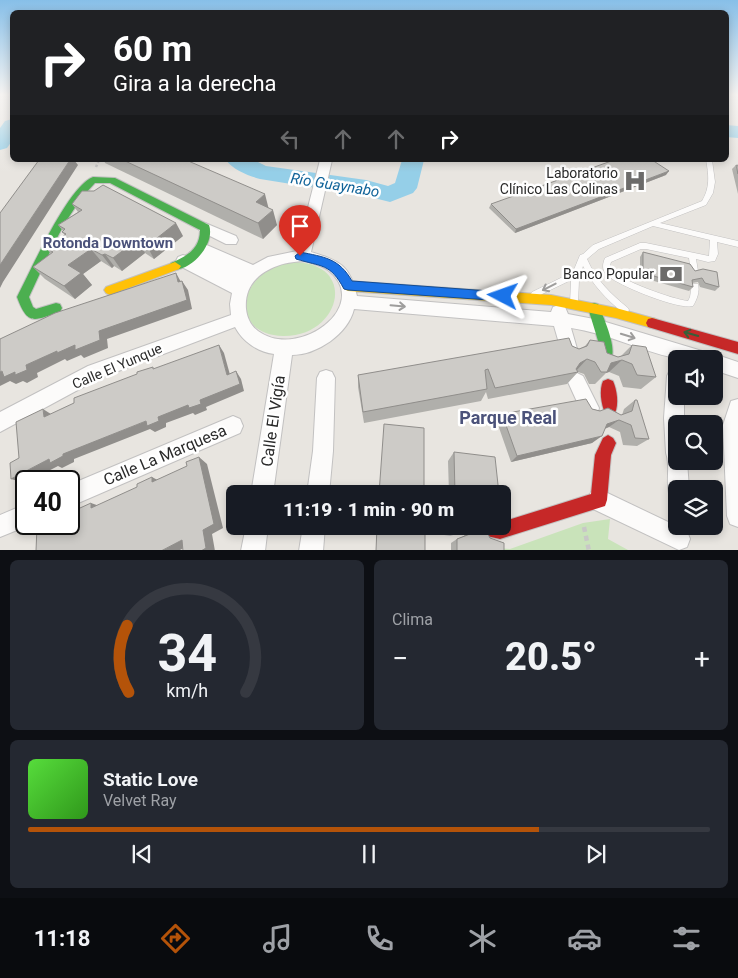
<!DOCTYPE html>
<html lang="es">
<meta charset="utf-8">
<style>
body{margin:0;font-family:Roboto,sans-serif;background:#242831;color:#f1f3f6;height:100vh;display:flex;flex-direction:column;font-size:19px;white-space:nowrap}
*{box-sizing:border-box;margin:0}
p{font-size:16px;color:#9ea1a6}
.icon{flex:none;width:28px;height:28px;fill:none;stroke:currentColor;stroke-width:2;stroke-linecap:round;stroke-linejoin:round}
.map{position:relative;height:550px;overflow:hidden}
.panel{display:flex;flex-direction:column;gap:10px;padding:10px;background:#0d0f14;flex:1}
.panel>*{flex:none}
.guide{position:absolute;left:10px;top:10px;width:719px;height:152px;border-radius:8px;box-shadow:0 2px 8px #0003;background:#202124;color:#fff;overflow:hidden}
.controls{position:absolute;left:668px;top:350px;display:grid;gap:10px}
.controls a{display:grid;place-items:center;width:55px;height:55px;border-radius:8px;background:#171b24;box-shadow:0 2px 8px #0003;font-size:25px}
.speed{position:absolute;left:15px;top:470px;display:flex;gap:10px;font-size:25px;font-weight:700;text-align:center}
.speed>*{display:grid;place-content:center;width:65px;height:65px;border-radius:50%;background:#171b24;box-shadow:0 2px 8px #0003;line-height:1}
.speed .limit{border:2px solid #111;border-radius:8px;background:#fff;color:#111}
.pin{position:absolute;display:grid;place-items:center;width:42px;height:42px;color:#fff;margin:-51px -21px;border-radius:50% 50% 50% 0;rotate:-45deg;box-shadow:0 0 5px #0007}
.pin .icon{rotate:45deg}
.me{position:absolute;width:55px;margin:-28px;rotate:274deg;stroke-linejoin:round;filter:drop-shadow(0 0 4px #0008)}
.turn{display:flex;align-items:center;gap:18px;height:105px;padding:0 20px;font-size:22px}
.turn .icon{width:65px;height:65px;stroke-width:2.5}
.turn b{display:block;font-size:35px;line-height:42px}
.lanes{display:flex;align-items:center;height:48px;padding:0 20px;background:#0003;justify-content:center;gap:25px;direction:ltr}
.lanes .off{opacity:.35}
.big{font-size:38px;font-weight:800;line-height:1.1}
.panel .card{flex:1;display:flex;flex-direction:column;justify-content:center;gap:8px;min-width:0;padding:0 18px;border-radius:8px;background:#242831}
.panel .dial{align-items:center;gap:0}
.dial svg{height:130px;overflow:visible;fill:none;stroke:#363941;stroke-width:7;stroke-linecap:round;text-anchor:middle}
.dial text{fill:#f1f3f6;stroke:none}
.song{display:flex;align-items:center;gap:15px}
.cover{width:60px;height:60px;border-radius:8px;background:linear-gradient(135deg,hsl(110 70% 55%),hsl(110 70% 35%))}
.played{height:5px;border-radius:2px;background:linear-gradient(90deg,#b45309 75%,#363941 75%)}
.keys{display:flex;justify-content:space-around;direction:ltr}
.heat{display:flex;justify-content:space-between;align-items:center;font-size:28px;direction:ltr}
.panel .tiles{flex:1;display:grid;gap:10px;grid-template-columns:1fr 1fr}
.card:last-child{grid-column:span 2}
.trip{position:absolute;left:226px;top:485px;width:285px;height:50px;border-radius:8px;background:#171b24;box-shadow:0 2px 8px #0003;font-weight:800;line-height:50px;text-align:center}
.dock{display:flex;height:80px;justify-content:space-around;align-items:center;background:#090b0e;color:#9ea1a6}
.dock .icon{width:35px;height:35px}
.dock .selected{color:#b45309}
.dock b{font-size:22px;color:#f1f3f6}
.map>svg:first-child{display:block}
.green{fill:#c9e3ba}
.lines{fill:none;stroke-linecap:round;stroke-linejoin:round}
.river{fill:#95cfe8;fill-rule:evenodd}
.lane-casing{stroke:#c2c1c1;stroke-width:1}
.street-casing{stroke:#c2c1c1;stroke-width:2}
.fast-casing{stroke:#c2c1c1;stroke-width:2}
.slow-casing{stroke:#c2c1c1;stroke-width:2}
.jam-casing{stroke:#c2c1c1;stroke-width:2}
.path-far1{stroke:#c8c7c7;stroke-width:2.5;stroke-dasharray:2.5 2;stroke-linecap:butt}
.path{stroke:#c8c7c7;stroke-width:4.5;stroke-dasharray:5 4;stroke-linecap:butt}
.lane{fill:#fcfbfa;fill-rule:evenodd}
.street{fill:#fcfbfa;fill-rule:evenodd}
.fast{fill:#4caf50;fill-rule:evenodd}
.slow{fill:#ffc107;fill-rule:evenodd}
.jam{fill:#c62828;fill-rule:evenodd}
.wall{fill:#b0afab}
.shaded-wall{fill:#908e8b}
.building{fill:#cdcbc7;stroke:#908e8b}
.oneway{stroke:#9e9d9c}
.oneway2{stroke:#385f39}
.route{fill:#1a73e8;stroke:#114b97}
.labels{text-anchor:middle;dominant-baseline:central;stroke-width:5;stroke-linejoin:round;paint-order:stroke}
.poi-label{font-size:14px;fill:#2a2a2a;stroke:#fff;text-anchor:end}
.street-label{font-size:14px;fill:#2a2a2a;stroke:#fff}
.water-label{font-size:15px;font-style:italic;fill:#106399;stroke:#fff}
.neighbourhood-label{font-size:15px;font-weight:bold;fill:#4b527a;stroke:#fff}
.near-street-label{font-size:16px;fill:#2a2a2a;stroke:#fff}
.near-neighbourhood-label{font-size:18px;font-weight:bold;fill:#4b527a;stroke:#fff}
</style>
<div class="map">
<svg width="738" height="551" viewBox="0 0 738 551">
<rect width="100%" height="100%" fill="#e8e5e0"/>
<g class="green">
<path d="M291,262c68,-1 51,75 -8,74 -54,-1 -48,-64 8,-74z"/>
<polygon points="610,519 608,539 628,550 497,551 497,548 510,549 583,523"/>
</g>
<g class="lines">
<g class="river">
<polygon points="12,119 12,141 7,148 0,150 0,128 5,121"/>
<polygon points="726,125 738,126 738,138 726,137"/>
<path d="M226,160h28l12,6 100,14 22,6 7,-3 7,-23h22l-7,28 -4,5 -23,9 -24,-6 -106,-17c-11,-3 -27,-9 -34,-19z"/>
</g>
<defs>
<path id="lane" d="M706,160h6l3,22 -2,11 -7,12 -46,18 78,18v6l-21,-5 1,12 -3,7 -7,1 -12,-3 2,12 -1,2h-6l-2,-15 -43,-9h-5l-30,13c-1,3 -1,4 0,7 7,11 64,31 77,32l2,-4 2,-13h6c2,8 -1,15 -5,22 -15,4 -73,-20 -85,-30 -6,-5 -6,-11 -3,-18l35,-15h6l63,13 1,-16 -57,-14 -54,23 -12,10c9,21 24,35 41,49l1,2 -1,2 -3,1 -3,-1c-16,-13 -29,-27 -39,-46l-4,14 -1,24 -1,2 -3,1 -3,-1 -1,-2 1,-24 -33,16h-6l-1,-2 1,-2 41,-20 7,-17 3,-1 10,-9 109,-44c8,-13 7,-26 4,-41z"/>
<g id="street">
<path d="M320,160h12l-21,92c29,9 39,13 46,44l194,16 2,-5 6,-2 6,2 3,7 31,6 103,31 7,5 5,-2 24,8v16l-24,-8v-11c-12,0 -27,2 -39,-1 -35,-7 -68,-25 -104,-30l7,24 -3,5 -6,3 -6,-3 -9,-31 -200,-17c-6,25 -37,46 -62,46l-19,139h-22l23,-140c-16,-2 -31,-12 -39,-27l-135,51 -100,54v-20l88,-46 143,-51 -1,-11 2,-11 -54,-28 -2,-4 2,-4 5,-2 5,2 2,-5 7,-1 -2,-3 2,-4 5,-1 51,22 15,-8 29,-6zM307,261c6,3 16,5 21,9 45,35 -29,91 -70,61 -7,-5 -11,-13 -12,-22 -3,-35 33,-48 61,-48z"/>
<polygon points="205,223 236,236 238,240 236,244 226,244 200,231 198,228 200,225"/>
<path d="M676,368v28h8v28h-8v37h11l2,28h-13v10l-6,-2c-5,-14 1,-31 -4,-44l-2,-35 3,-42 3,-6z"/>
<polygon points="326,370 332,372 335,378 333,451 329,494 307,494 313,451 317,378 320,372"/>
<polygon points="577,373 583,376 599,408 597,415 590,417 583,415 568,382 571,376"/>
<polygon points="738,399 738,527 730,524 727,516 723,425 731,401"/>
<polygon points="233,416 240,419 243,426 240,433 69,507 69,485"/>
<polygon points="599,489 687,531 690,539 687,547 679,550 591,508 588,500 591,492"/>
<polygon points="26,504 26,524 32,524 0,537 0,515"/>
<polygon points="246,526 268,526 265,551 241,551"/>
<polygon points="303,526 325,526 323,551 299,551"/>
</g>
<g id="fast">
<path d="M93,177l22,1 94,47c7,19 -20,49 -38,44l-2,-3 2,-3c16,-7 29,-14 29,-33l-90,-47h-15c-31,32 -47,74 -66,114l4,10 3,2 20,-6 4,1 2,4 -2,4c-26,8 -32,15 -43,-15 13,-25 51,-111 76,-120z"/>
<path d="M594,303l4,1 2,4c5,14 17,39 11,53l-5,2 -5,-2 -2,-17 -11,-36 2,-4z"/>
<polygon points="431,526 458,526 458,527 456,533 450,535 433,532"/>
</g>
<g id="slow">
<polygon points="175,262 181,266 179,269 110,295 106,293 104,290 106,287"/>
<polygon points="348,281 551,295 616,308 656,319 658,323 656,327 652,328 616,318 551,305 348,291 344,289 342,286 344,283"/>
</g>
<g id="jam">
<polygon points="652,318 738,342 738,354 648,327 646,323 648,319"/>
<path d="M608,379l5,2c4,9 6,23 2,32l-5,2 -5,-2c-4,-9 -6,-23 -2,-32z"/>
<polygon points="608,435 613,438 616,443 611,455 607,500 605,506 500,539 487,536 485,530 486,526 502,526 502,522 591,494 595,455 603,438"/>
</g>
</defs>
<use href="#lane" class="lane-casing"/>
<use href="#street" class="street-casing"/>
<use href="#fast" class="fast-casing"/>
<use href="#slow" class="slow-casing"/>
<use href="#jam" class="jam-casing"/>
<polyline class="path-far1" points="96,167 99,160"/>
<polyline class="path" points="584,527 589,551"/>
<use href="#lane" class="lane"/>
<use href="#street" class="street"/>
<use href="#fast" class="fast"/>
<use href="#slow" class="slow"/>
<use href="#jam" class="jam"/>
</g>
<g class="wall">
<polygon points="104,160 186,160 277,225 263,239 105,163"/>
<polygon points="738,164 738,194 732,169 736,165 737,165"/>
<polygon points="666,175 515,233 489,208 491,204"/>
<polygon points="72,204 183,236 154,259 145,253 122,271 114,266 112,268 101,261 83,274 92,285 75,299 45,279 33,267 51,254 46,248 65,235 62,232 63,231 58,225 78,212"/>
<polygon points="643,252 695,271 719,287 715,291 700,287 698,282 692,283 693,287 689,291 640,277 640,257"/>
<polygon points="590,340 607,353 618,357 621,356 632,345 656,377 641,389 623,387 619,376 609,372 606,373 595,384 589,384 584,374 578,372 567,384 488,399 486,392 481,401 364,423 358,387 358,375 572,346 579,349 585,346"/>
<polygon points="635,400 649,439 637,446 623,445 620,432 609,427 605,429 592,443 511,462 497,422 502,414 592,409 621,415 622,415 624,409"/>
<polygon points="454,452 499,494 449,494 448,461"/>
<polygon points="468,526 484,526 490,538 504,551 451,551 451,543 457,539 464,536"/>
</g>
<g class="shaded-wall">
<polygon points="70,160 74,160 78,165 3,282 0,288 0,265"/>
<polygon points="669,171 666,175 515,233 516,229"/>
<polygon points="265,194 269,210 256,202"/>
<polygon points="273,210 277,225 263,239 258,223"/>
<polygon points="176,223 183,236 154,259 147,246"/>
<polygon points="137,240 145,253 122,271 113,258"/>
<polygon points="91,249 101,261 83,274 92,285 75,299 64,286 68,265"/>
<polygon points="105,254 114,266 112,268 102,255"/>
<polygon points="176,273 181,282 178,282"/>
<polygon points="182,281 188,290 192,309 107,339 108,348 84,358 81,355 67,361 65,359 37,373 38,377 27,383 23,381 16,384 10,381 0,386 0,372 26,365 99,331"/>
<polygon points="219,345 224,353 232,382 227,375"/>
<polygon points="587,359 576,371 573,373 580,363"/>
<polygon points="622,360 609,372 606,373 611,363"/>
<polygon points="236,371 241,379 244,391 206,407 207,410 195,415 193,413 166,423 166,427 155,432 150,429 74,459 74,462 62,468 58,466 29,481 26,481 26,483 25,483 11,479 49,459 200,400"/>
<polygon points="43,409 54,416 44,417"/>
<polygon points="619,420 609,427 597,431 607,424"/>
<polygon points="602,436 592,443 511,462 517,456"/>
<polygon points="199,457 207,464 223,528 212,534 215,551 201,551 203,530"/>
<polygon points="152,477 163,483 152,482"/>
<polygon points="91,503 105,508 91,508"/>
<polygon points="182,540 192,544 178,551 161,551"/>
</g>
<g class="building">
<polygon points="39,160 70,160 0,265 0,213"/>
<polygon points="123,160 186,160 265,194 256,202 273,210 258,223"/>
<polygon points="614,160 652,160 669,171 516,229 491,204"/>
<polygon points="736,165 738,166 738,174"/>
<polygon points="103,185 176,223 147,246 137,240 113,258 105,254 102,255 91,249 68,265 81,273 64,286 33,267 53,252 46,248 66,234 62,232 65,229 58,225 82,210 72,204 82,191 94,191"/>
<polygon points="643,252 690,264 695,271 703,269 717,272 719,287 705,283 702,278 692,280 693,287 643,273"/>
<polygon points="176,273 178,282 182,281 187,300 99,331 100,340 75,350 75,345 57,353 57,351 26,365 27,370 15,375 15,372 4,377 2,371 0,372 0,339 55,313"/>
<polygon points="569,338 572,346 579,349 587,346 590,340 604,342 607,353 618,357 629,354 632,345 646,347 656,377 637,375 632,364 622,360 611,363 607,372 601,372 595,362 587,359 580,363 576,369 578,372 495,388 488,369 485,370 487,389 363,412 358,375"/>
<polygon points="219,345 227,375 236,371 240,384 200,400 201,404 189,408 188,405 158,417 159,421 147,426 146,421 63,454 63,456 50,463 49,459 11,479 10,463 19,458 16,422 43,409 44,417 74,403 74,398 137,374 137,372 153,367 153,369"/>
<polygon points="586,399 592,409 600,411 608,408 621,415 632,411 635,400 637,400 649,439 635,438 631,425 619,420 607,424 602,436 517,456 502,414"/>
<polygon points="384,424 424,428 424,494 379,494"/>
<polygon points="454,452 495,457 499,494 455,494"/>
<polygon points="199,457 214,524 203,530 206,548 201,551 183,551 182,540 161,551 36,551 37,526 44,524 69,524 69,513 91,503 91,508 137,487 137,484 152,477 152,482 187,466 186,462"/>
<polygon points="377,526 425,526 425,551 376,551"/>
<polygon points="473,526 484,526 490,538 504,543 504,551 457,551 457,539 470,534"/>
</g>
<defs><path id="oneway-shaft" d="M-6 0H5M1.5-3L5.5 0L1.5 3" fill="none" stroke-width="1.6" stroke-linecap="round" stroke-linejoin="round" transform="scale(1.25)"/></defs>
<g class="oneway">
<use href="#oneway-shaft" transform="translate(549 287) rotate(153)"/>
<use href="#oneway-shaft" transform="translate(398 306) rotate(5)"/>
<use href="#oneway-shaft" transform="translate(628 336) rotate(17)"/>
</g>
<use class="oneway2" href="#oneway-shaft" transform="translate(691 334) rotate(-164)"/>
<linearGradient id="sky" x2="0" y2="1"><stop stop-color="#87bfe8"/><stop offset="0.55" stop-color="#f5f3f1"/><stop offset="1" stop-color="#f5f3f1" stop-opacity="0"/></linearGradient>
<rect width="738" height="172" fill="url(#sky)"/>
<path class="route" d="M300,252c24,5 39,6 52,29l151,11 4,1 2,3 -2,4 -4,1 -155,-11 -4,-1c-14,-26 -22,-22 -48,-30l-1,-3z"/>
<defs>
<symbol id="hospital-bare" viewBox="-9 -9 18 18"><path d="M-5-5h3v3.5h4V-5h3V5h-3V1.5h-4V5h-3Z" fill="#6c6b6a" stroke="#fff" stroke-width="2.5" paint-order="stroke"/></symbol>
<symbol id="bank-bare" viewBox="-9 -9 18 18"><path d="M-6-4H6V4H-6ZM0-2.3a2.3 2.3 0 1 0 0 4.6a2.3 2.3 0 1 0 0-4.6Z" fill="#6c6b6a" stroke="#fff" stroke-width="2.5" paint-order="stroke"/></symbol>
</defs>
<g fill-rule="evenodd">
<use href="#hospital-bare" x="619" y="165" width="32" height="32"/>
<use href="#bank-bare" x="655" y="258" width="32" height="32"/>
</g>
<g class="labels">
<g class="poi-label">
<text x="618" y="173">Laboratorio<tspan x="618" dy="16">Clínico Las Colinas</tspan></text>
<text x="654" y="274">Banco Popular</text>
</g>
<g class="street-label">
<text transform="translate(117 366) rotate(-23)">Calle El Yunque</text>
</g>
<g class="water-label">
<text transform="translate(335 185) rotate(9)">Río Guaynabo</text>
</g>
<g class="neighbourhood-label">
<text x="108" y="243">Rotonda Downtown</text>
</g>
<g class="near-street-label">
<text transform="translate(273 421) rotate(-82)">Calle El Vigía</text>
<text transform="translate(165 455) rotate(-23)">Calle La Marquesa</text>
</g>
<g class="near-neighbourhood-label">
<text x="508" y="417">Parque Real</text>
</g>
</g>
</svg>
<div class="controls">
<a><svg class="icon" aria-label="sound" viewBox="0 0 24 24"><path d="M4 9h4l5-4v14l-5-4H4zM17 9q2 3 0 6"/></svg></a>
<a><svg class="icon" aria-label="search" viewBox="0 0 24 24"><circle cx="10" cy="10" r="6"/><path d="M15 15l6 6"/></svg></a>
<a><svg class="icon" aria-label="layers" viewBox="0 0 24 24"><path d="M12 4l9 5-9 5-9-5zM3 14l9 5 9-5"/></svg></a>
</div>
<div class="speed"><div class="limit">40</div></div>
<div class="pin" style="left:300px;top:256px;background:#d93025"><svg class="icon" aria-label="arrive" viewBox="0 0 24 24"><path d="M6 21V4h12l-3 4 3 4H6"/></svg></div>
<svg class="me" style="left:503px;top:296px" viewBox="-20 -20 40 40"><path d="M0-17L14 15 0 8-14 15z" fill="#1a73e8" stroke="#fff" stroke-width="4"/></svg>
<div class="trip">11:19 · 1 min · 90 m</div>
<div class="guide">
<div class="turn"><svg class="icon" aria-label="right" viewBox="0 0 24 24"><path d="M7 20v-9h11M14 6l5 5-5 5"/></svg><div><b>60 m</b>Gira a la derecha</div></div>
<div class="lanes"><svg class="icon off" aria-label="left" viewBox="0 0 24 24"><path d="M17 20v-9H6M10 6l-5 5 5 5"/></svg><svg class="icon off" aria-label="ahead" viewBox="0 0 24 24"><path d="M12 20V5M6 11l6-6 6 6"/></svg><svg class="icon off" aria-label="ahead" viewBox="0 0 24 24"><path d="M12 20V5M6 11l6-6 6 6"/></svg><svg class="icon" aria-label="right" viewBox="0 0 24 24"><path d="M7 20v-9h11M14 6l5 5-5 5"/></svg></div>
</div>
</div>
<section class="panel">
<div class="tiles">
<div class="card dial"><svg viewBox="0 0 100 80">
<path d="M14 69A42 42 0 1 1 86 69"/>
<path d="M14 69A42 42 0 0 1 13 28" stroke="#b45309"/>
<text x="50" y="56" font-size="32" font-weight="700">34</text>
<text x="50" y="72" font-size="11">km/h</text>
</svg></div>
<div class="card"><p>Clima</p>
<div class="heat"><a>−</a><b class="big">20.5°</b><a>+</a></div>
</div>
<div class="card">
<div class="song"><i class="cover"></i><div><b>Static Love</b><p>Velvet Ray</p></div></div>
<div class="played"></div>
<div class="keys"><svg class="icon" aria-label="previous" viewBox="0 0 24 24"><path d="M18 5L8 12l10 7zM5 5v14"/></svg><svg class="icon" aria-label="pause" viewBox="0 0 24 24"><path d="M8 5v14M16 5v14"/></svg><svg class="icon" aria-label="next" viewBox="0 0 24 24"><path d="M6 5l10 7-10 7zM19 5v14"/></svg></div>
</div>
</div>
</section>
<nav class="dock">
<b>11:18</b>
<svg class="icon selected" aria-label="directions" viewBox="0 0 24 24"><path d="M12 3l9 9-9 9-9-9zM9 14v-3h6M13 9l2 2-2 2"/></svg>
<svg class="icon" aria-label="music" viewBox="0 0 24 24"><path d="M9 18V5l10-2v13"/><circle cx="6" cy="18" r="3"/><circle cx="16" cy="16" r="3"/></svg>
<svg class="icon" aria-label="phone" viewBox="0 0 24 24"><path d="M5 4h4l2 5-3 2q2 4 5 5l2-3 5 2v4C11 20 4 13 5 4z"/></svg>
<svg class="icon" aria-label="climate" viewBox="0 0 24 24"><path d="M12 3v18M4 7l16 10M4 17L20 7"/></svg>
<svg class="icon" aria-label="car" viewBox="0 0 24 24"><path d="M5 17H2v-5l4-1 3-4h7l3 4 3 1v5h-3M9 17h6M6 11h13"/><circle cx="7" cy="17" r="2"/><circle cx="17" cy="17" r="2"/></svg>
<svg class="icon" aria-label="filters" viewBox="0 0 24 24"><path d="M4 7h16M4 17h16"/><circle cx="9" cy="7" r="2"/><circle cx="15" cy="17" r="2"/></svg>
</nav>
